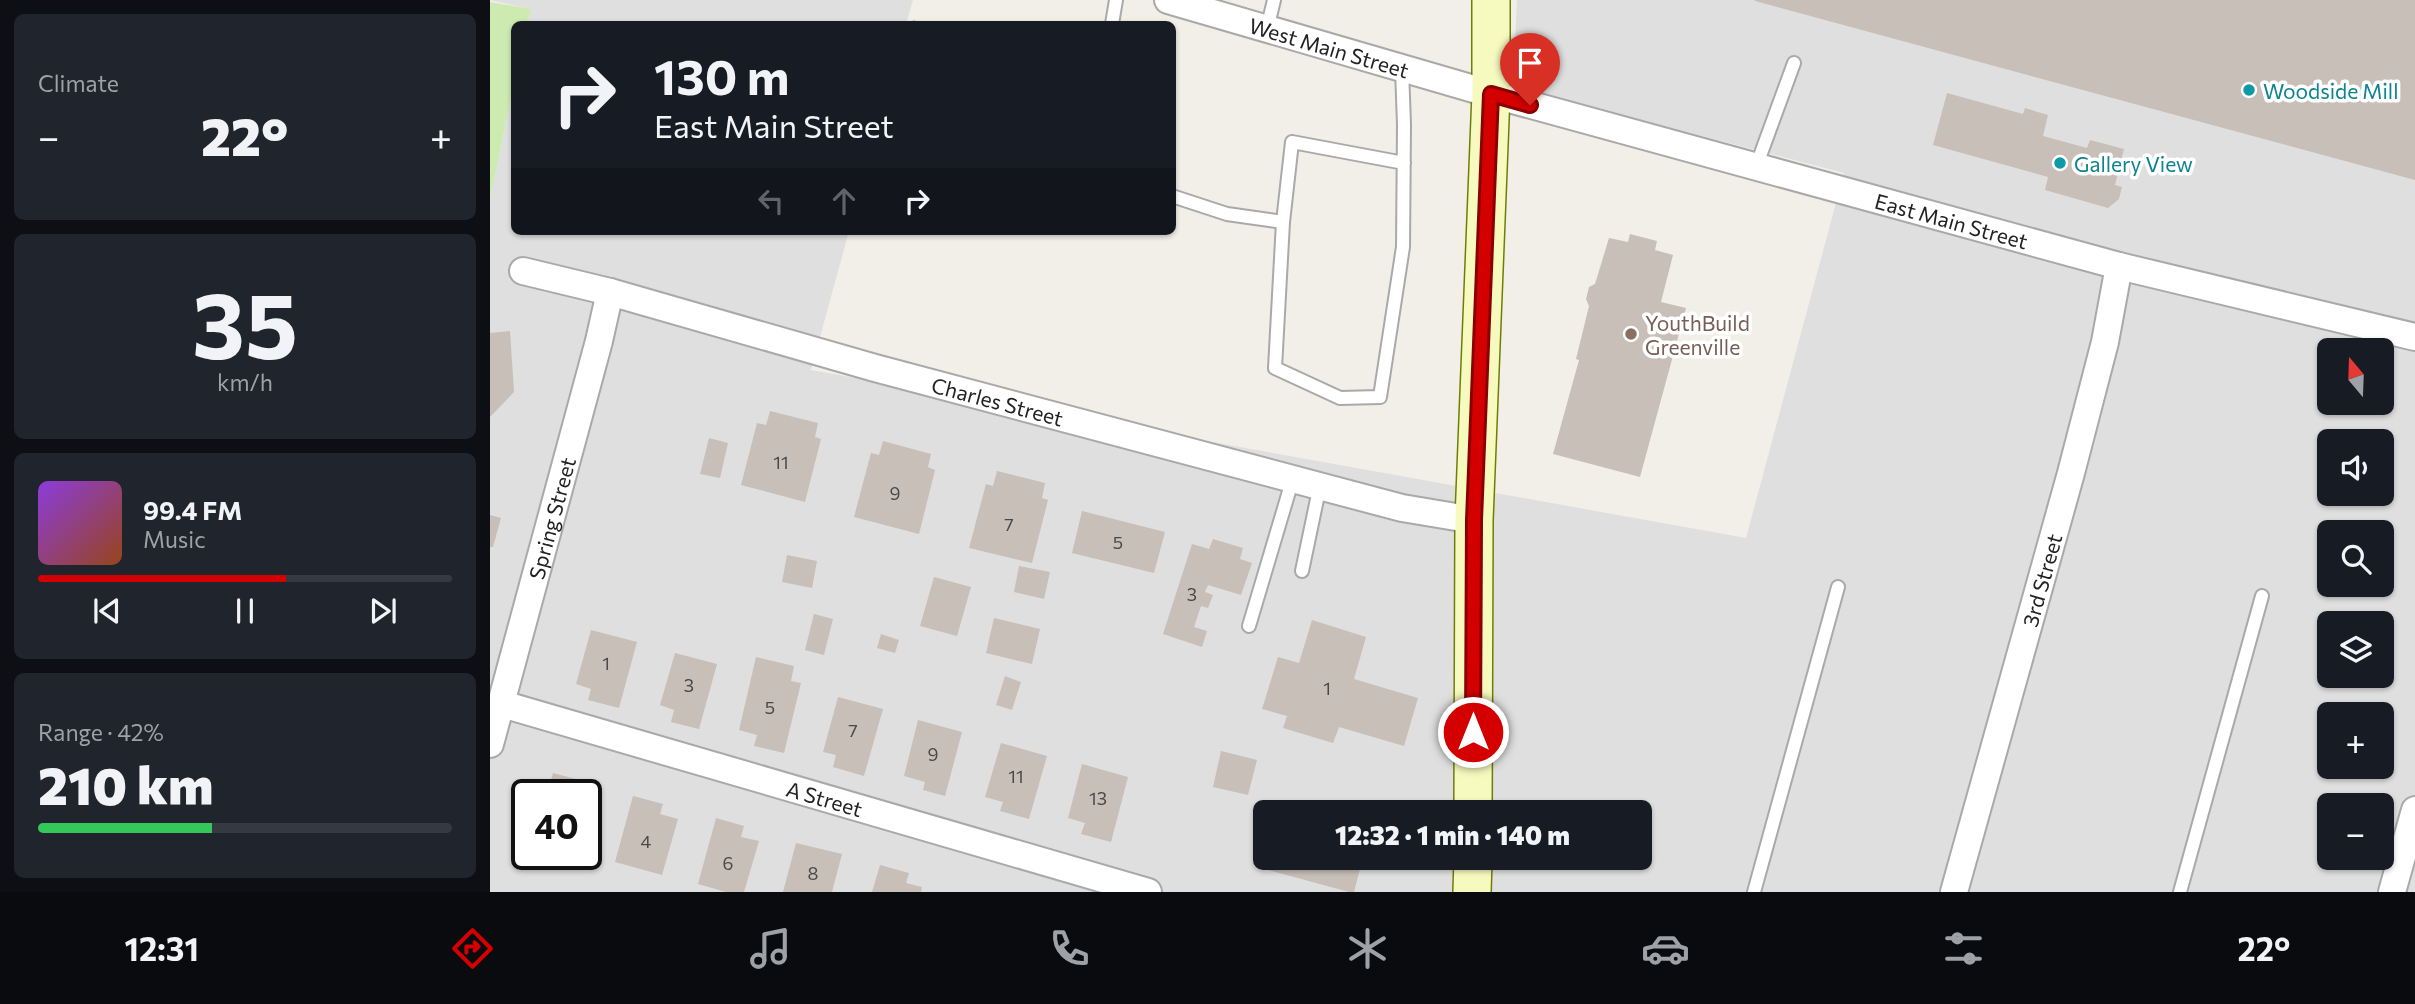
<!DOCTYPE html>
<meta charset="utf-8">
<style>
body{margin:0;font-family:Commissioner,sans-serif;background:#20242c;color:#f1f3f6;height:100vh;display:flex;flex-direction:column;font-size:26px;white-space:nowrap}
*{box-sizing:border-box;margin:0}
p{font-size:23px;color:#9ea1a6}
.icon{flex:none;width:38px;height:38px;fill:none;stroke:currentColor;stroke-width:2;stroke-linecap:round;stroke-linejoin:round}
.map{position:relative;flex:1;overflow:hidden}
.panel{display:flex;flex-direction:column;gap:14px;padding:14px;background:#0d0f14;width:490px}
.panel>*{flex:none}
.top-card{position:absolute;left:21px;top:21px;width:665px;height:214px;border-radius:10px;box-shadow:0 2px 5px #0004;background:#171b24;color:#f1f3f6;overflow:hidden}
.needle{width:46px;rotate:341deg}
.buttons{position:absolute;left:1827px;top:338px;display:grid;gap:14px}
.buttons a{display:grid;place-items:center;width:77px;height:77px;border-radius:10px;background:#171b24;box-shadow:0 2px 5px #0004;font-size:35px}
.speed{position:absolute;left:21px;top:779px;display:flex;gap:14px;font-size:35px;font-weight:700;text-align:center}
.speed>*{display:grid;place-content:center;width:91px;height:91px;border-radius:50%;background:#171b24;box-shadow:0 2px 5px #0004;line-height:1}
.speed .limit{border:4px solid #111;border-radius:10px;background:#fff;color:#111}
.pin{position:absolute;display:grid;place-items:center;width:60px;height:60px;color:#fff;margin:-72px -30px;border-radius:50% 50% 50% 0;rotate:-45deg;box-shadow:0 0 7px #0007}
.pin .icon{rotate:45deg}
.me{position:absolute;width:77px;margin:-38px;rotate:0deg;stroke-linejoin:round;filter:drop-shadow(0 0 5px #0008)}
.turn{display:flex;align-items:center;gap:24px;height:147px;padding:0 28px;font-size:32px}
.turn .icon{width:91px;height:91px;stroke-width:2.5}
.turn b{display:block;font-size:49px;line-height:60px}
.lanes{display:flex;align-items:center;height:66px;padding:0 28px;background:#0003;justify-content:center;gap:35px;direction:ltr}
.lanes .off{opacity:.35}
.big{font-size:52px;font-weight:800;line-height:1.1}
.panel .tile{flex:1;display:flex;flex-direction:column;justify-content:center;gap:10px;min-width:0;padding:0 24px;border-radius:10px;background:#20242c}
.panel .dial{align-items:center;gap:0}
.dial b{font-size:91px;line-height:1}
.song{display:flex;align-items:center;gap:21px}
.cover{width:84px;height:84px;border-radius:10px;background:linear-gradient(135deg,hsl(270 70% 55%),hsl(20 70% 35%))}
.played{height:7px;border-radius:4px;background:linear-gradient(90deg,#d40000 60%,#363941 60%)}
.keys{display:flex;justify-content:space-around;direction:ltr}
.heat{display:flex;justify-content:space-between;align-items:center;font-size:38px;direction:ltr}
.charge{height:10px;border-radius:5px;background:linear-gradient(90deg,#34c759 42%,#363941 0)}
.trip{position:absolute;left:763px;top:800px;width:399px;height:70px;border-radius:10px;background:#171b24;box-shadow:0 2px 5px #0004;font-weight:800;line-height:70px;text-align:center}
.tabs{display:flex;height:112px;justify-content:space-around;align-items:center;background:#090b0e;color:#9ea1a6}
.tabs .icon{width:49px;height:49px}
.tabs .current{color:#d40000}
.tabs b{font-size:32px;color:#f1f3f6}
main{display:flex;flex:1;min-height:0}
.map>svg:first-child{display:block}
.residential{fill:#e0dfdf;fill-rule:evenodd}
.grass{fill:#cdebb0}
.building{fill:#c7bfb8}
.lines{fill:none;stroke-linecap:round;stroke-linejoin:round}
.lane-casing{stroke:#a9a9a9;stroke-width:16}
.street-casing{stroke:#a9a9a9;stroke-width:30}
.secondary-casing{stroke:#707d05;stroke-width:40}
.lane{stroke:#fff;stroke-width:12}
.street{stroke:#fff;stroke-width:26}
.secondary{stroke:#f7fabf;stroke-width:37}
.route-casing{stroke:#8a0000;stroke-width:18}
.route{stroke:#d40000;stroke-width:12}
.culture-dot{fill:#0f9aa8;stroke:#fff;stroke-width:2.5}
.education-dot{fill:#8d6e63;stroke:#fff;stroke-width:2.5}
.labels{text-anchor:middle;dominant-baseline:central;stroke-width:7;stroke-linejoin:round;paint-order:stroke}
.number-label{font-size:18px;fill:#4b4948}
.street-label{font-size:21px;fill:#222;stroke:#fff}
.culture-label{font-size:21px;fill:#0d838f;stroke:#fff;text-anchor:start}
.education-label{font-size:21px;fill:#785e54;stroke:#fff;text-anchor:start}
</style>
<main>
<section class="panel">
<div class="tile"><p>Climate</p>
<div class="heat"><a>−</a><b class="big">22°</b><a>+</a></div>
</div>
<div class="tile dial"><b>35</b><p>km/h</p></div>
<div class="tile">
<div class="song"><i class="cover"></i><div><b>99.4 FM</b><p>Music</p></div></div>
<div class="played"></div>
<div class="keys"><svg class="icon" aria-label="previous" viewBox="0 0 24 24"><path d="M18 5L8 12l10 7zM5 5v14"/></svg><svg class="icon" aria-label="pause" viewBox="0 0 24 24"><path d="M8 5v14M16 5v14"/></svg><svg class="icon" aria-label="next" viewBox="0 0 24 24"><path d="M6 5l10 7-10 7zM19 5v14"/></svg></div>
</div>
<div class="tile"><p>Range · 42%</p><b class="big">210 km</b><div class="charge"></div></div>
</section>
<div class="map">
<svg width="1925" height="892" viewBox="0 0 1925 892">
<rect width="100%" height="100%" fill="#f2efe9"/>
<g class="residential">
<polygon points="0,0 423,0 416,24 37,24 40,9"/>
<path d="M1027,0h898v892h-1925v-693l24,-114v146h335l-38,139 935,168 98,-365 -331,-86zM1839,350h53v52h-53zM1839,441h53v53h-53zM1839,532h53v52h-53zM1839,623h53v53h-53zM1839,714h53v52h-53zM37,794h59v60h-59zM1839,805h53v53h-53zM775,812h375v46h-375z"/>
</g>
<polygon class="grass" points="0,2 41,9 37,24 24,24 24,85 0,199"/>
<g class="building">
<polygon points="1265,0 1925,0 1925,180 1265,1"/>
<polygon points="423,20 438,24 422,24"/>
<polygon points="1457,93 1533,114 1535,108 1558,115 1553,136 1597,148 1600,140 1634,149 1625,185 1632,187 1629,199 1618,208 1555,190 1558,177 1443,145"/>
<polygon points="1140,234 1167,241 1165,250 1183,255 1171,302 1196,308 1150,477 1063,454 1089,360 1086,359 1099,306 1096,299 1099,287 1105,284 1119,238 1138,242"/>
<polygon points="20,331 24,392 0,417 0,333"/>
<polygon points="280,411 328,423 325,437 331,439 315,502 251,485 267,423 276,425"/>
<polygon points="219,438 238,443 230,478 210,474"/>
<polygon points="393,441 441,454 438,467 445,470 429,534 364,517 381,453 389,455"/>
<polygon points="507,471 555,483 552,498 558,500 542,563 479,548 496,484 503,486"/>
<polygon points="592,511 675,532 664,573 582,553"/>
<polygon points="0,515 11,518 3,547 0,547"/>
<polygon points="723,539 753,548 750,559 762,563 751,595 718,585 715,592 723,595 718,608 711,606 704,627 717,631 712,647 673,634 702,544 719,549"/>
<polygon points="297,555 327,561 322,588 292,582"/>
<polygon points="529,566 560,572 554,599 524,592"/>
<polygon points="444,577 481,587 467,636 430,626"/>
<polygon points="324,614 343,619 334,655 315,650"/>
<polygon points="504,618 550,629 542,664 496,653"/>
<polygon points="822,620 876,637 864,679 928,698 914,746 849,727 843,743 793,728 797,716 772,709 788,657 809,663"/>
<polygon points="101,630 147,642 129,708 98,700 101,689 86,684"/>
<polygon points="391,634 409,640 405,653 387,648"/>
<polygon points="185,653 227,664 209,729 181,722 184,710 170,705"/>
<polygon points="266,657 304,666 301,681 311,683 294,753 264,746 267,735 249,730"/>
<polygon points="515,676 531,682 522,710 506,705"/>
<polygon points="348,697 393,709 374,776 343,767 346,755 333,752"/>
<polygon points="428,720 472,732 455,796 433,790 435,782 414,776"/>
<polygon points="511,743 557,756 539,819 510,811 513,802 495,797"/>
<polygon points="731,751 767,760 758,795 723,787"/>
<polygon points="592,764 638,777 621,842 591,834 595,823 578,818"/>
<polygon points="63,773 89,780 86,792 92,794 57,794"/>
<polygon points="143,796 173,804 170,814 188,819 172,875 125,862"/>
<polygon points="226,818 254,826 251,837 269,841 254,892 236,892 208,884"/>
<polygon points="306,843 352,854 342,892 293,892"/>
<polygon points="781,858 861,858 860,862 871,865 864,892 859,892 778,870"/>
<polygon points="390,865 419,873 416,883 432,887 431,892 382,892"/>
</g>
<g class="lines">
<defs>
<g id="lane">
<polyline points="622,24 626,0"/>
<polyline points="777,29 784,0"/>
<polyline points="912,69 914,125 913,247 890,397 850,398 785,368 793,222 802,142 914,163"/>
<polyline points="1266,167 1304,63"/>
<polyline points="682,196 737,214 793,222"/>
<polyline points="812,571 830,485"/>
<polyline points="759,626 803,478"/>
<polyline points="1264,892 1348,587"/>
<polyline points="1690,892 1772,596"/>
</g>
<g id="street">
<path id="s1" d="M678,0l323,94 628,172 296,71"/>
<path id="s2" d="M33,271l87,21 265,76 527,140 72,12"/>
<path id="s3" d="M12,704l646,188"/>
<path id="s4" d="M0,744l109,-403 11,-49"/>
<path id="s5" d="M1464,892l117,-419 34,-131 14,-76"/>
<polyline points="1902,892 1925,810"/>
</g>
<g id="secondary">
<polyline points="983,812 984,520 1001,94 1001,0"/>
<polyline points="982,892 983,858"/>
</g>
</defs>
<use href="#lane" class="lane-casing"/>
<use href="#street" class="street-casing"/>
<use href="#secondary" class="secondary-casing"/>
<use href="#lane" class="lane"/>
<use href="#street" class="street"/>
<use href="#secondary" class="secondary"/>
</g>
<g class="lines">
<defs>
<polyline id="route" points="983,732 984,520 1001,94 1040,105"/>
</defs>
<use href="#route" class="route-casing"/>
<use href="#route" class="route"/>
</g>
<g class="culture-dot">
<circle cx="1759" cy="90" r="7"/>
<circle cx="1570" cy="163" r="7"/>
</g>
<circle class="education-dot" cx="1141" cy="334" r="7"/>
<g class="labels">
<g class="number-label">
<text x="291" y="462">11</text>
<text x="405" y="493">9</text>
<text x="519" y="524">7</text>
<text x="628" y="542">5</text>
<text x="702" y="594">3</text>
<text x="116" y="663">1</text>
<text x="199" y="685">3</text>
<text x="837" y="688">1</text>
<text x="280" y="707">5</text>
<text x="363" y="730">7</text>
<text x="443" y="754">9</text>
<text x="526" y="776">11</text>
<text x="608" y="798">13</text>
<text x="156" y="841">4</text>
<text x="238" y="863">6</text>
<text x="323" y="873">8</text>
</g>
<g class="street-label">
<text stroke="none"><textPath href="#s1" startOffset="168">West Main Street</textPath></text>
<text stroke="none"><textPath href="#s1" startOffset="814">East Main Street</textPath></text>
<text stroke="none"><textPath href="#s2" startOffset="492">Charles Street</textPath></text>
<text stroke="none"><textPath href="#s4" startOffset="234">Spring Street</textPath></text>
<text stroke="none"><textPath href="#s5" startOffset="324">3rd Street</textPath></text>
<text stroke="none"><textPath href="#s3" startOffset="336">A Street</textPath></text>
</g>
<g class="culture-label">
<text x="1773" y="90">Woodside Mill</text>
<text x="1584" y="163">Gallery View</text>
</g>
<g class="education-label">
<text x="1155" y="322">YouthBuild<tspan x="1155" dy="24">Greenville</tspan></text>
</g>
</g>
</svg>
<div class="buttons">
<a><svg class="needle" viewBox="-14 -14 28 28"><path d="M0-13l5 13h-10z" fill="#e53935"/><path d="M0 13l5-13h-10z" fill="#9ea1a6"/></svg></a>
<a><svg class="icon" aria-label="sound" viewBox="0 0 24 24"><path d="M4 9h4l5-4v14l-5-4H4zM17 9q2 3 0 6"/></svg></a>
<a><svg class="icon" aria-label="search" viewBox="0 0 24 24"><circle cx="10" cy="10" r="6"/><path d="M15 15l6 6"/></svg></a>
<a><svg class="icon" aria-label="layers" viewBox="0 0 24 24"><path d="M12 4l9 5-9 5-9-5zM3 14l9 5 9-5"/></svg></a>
<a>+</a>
<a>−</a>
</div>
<div class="speed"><div class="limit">40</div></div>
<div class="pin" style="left:1040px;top:105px;background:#d93025"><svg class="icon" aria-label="arrive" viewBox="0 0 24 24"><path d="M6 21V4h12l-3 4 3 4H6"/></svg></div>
<svg class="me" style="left:983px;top:732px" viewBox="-20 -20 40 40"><circle r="17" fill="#d40000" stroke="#fff" stroke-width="3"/><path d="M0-11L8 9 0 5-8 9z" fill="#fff"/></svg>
<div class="trip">12:32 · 1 min · 140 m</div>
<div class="top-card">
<div class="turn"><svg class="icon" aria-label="right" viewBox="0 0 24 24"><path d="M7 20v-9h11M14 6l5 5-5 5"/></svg><div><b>130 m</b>East Main Street</div></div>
<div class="lanes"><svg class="icon off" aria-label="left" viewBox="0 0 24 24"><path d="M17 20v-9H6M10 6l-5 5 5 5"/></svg><svg class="icon off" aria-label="ahead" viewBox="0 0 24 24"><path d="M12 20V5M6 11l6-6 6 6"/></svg><svg class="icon" aria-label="right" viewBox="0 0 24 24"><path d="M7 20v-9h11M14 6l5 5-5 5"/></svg></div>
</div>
</div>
</main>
<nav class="tabs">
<b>12:31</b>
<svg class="icon current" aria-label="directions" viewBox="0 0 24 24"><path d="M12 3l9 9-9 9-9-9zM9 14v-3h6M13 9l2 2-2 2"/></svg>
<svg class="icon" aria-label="music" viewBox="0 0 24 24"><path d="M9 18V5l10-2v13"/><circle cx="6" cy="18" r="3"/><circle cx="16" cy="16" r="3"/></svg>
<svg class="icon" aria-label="phone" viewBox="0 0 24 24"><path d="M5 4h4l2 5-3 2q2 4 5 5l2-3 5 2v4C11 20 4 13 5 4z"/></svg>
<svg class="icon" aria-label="climate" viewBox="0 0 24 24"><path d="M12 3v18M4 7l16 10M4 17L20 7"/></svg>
<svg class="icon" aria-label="car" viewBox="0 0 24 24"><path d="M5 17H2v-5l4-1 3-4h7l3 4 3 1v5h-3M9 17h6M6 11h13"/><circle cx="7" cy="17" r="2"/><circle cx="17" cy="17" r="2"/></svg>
<svg class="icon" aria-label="filters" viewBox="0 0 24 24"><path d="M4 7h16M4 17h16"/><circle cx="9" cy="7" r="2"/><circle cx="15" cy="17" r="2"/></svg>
<b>22°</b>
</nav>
